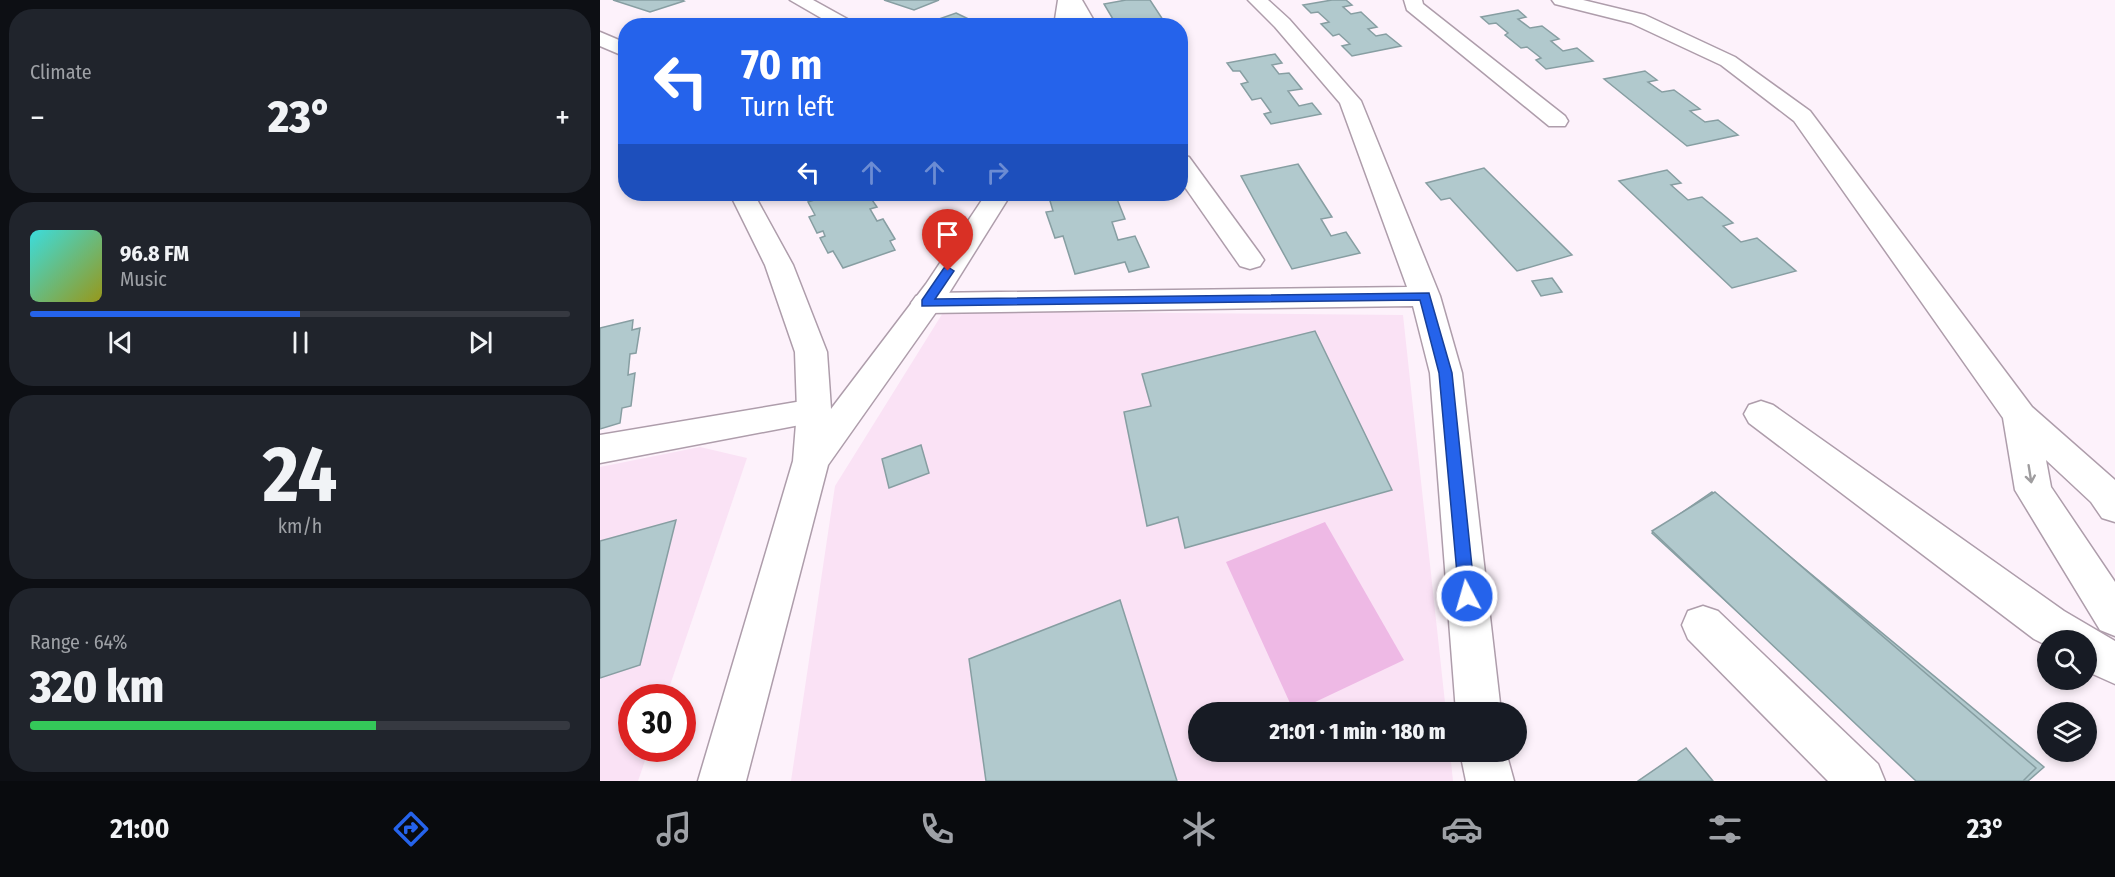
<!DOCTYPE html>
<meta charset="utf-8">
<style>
body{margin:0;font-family:"Fira Sans Condensed",sans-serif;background:#20242c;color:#f1f3f6;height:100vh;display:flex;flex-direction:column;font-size:22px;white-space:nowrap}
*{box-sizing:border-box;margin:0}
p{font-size:20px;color:#9ea1a6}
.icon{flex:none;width:33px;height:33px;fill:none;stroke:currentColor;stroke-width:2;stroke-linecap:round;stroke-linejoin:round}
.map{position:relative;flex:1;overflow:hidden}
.details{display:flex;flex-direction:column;gap:9px;padding:9px;background:#0d0f14;width:600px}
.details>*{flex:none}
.guide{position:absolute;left:18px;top:18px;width:570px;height:183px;border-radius:24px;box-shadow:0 3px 9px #0003;background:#2563eb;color:#fff;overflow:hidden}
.controls{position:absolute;left:1437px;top:630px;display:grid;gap:12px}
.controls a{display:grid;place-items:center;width:60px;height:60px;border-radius:50%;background:#171b24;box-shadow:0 3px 9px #0003;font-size:30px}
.speed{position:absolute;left:18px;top:684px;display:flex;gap:12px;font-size:30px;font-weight:700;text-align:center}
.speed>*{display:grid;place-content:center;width:78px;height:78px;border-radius:50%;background:#171b24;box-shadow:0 3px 9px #0003;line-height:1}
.speed .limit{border:9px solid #d22;background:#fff;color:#111}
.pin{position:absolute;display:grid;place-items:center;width:51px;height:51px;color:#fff;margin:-62px -26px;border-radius:50% 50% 50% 0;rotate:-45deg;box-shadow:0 0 6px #0007}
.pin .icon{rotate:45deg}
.me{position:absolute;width:66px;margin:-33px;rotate:354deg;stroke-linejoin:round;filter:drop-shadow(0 0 4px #0008)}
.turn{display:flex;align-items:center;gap:21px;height:126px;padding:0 24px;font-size:27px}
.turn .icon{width:78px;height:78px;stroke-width:2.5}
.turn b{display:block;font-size:42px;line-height:51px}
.lanes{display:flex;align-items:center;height:57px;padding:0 24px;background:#0003;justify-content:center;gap:30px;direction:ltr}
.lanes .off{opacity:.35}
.big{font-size:45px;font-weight:800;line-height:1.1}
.details .tile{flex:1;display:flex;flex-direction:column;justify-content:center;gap:9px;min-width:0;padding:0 21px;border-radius:24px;background:#20242c}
.details .dial{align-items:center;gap:0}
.dial b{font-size:78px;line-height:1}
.song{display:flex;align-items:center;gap:18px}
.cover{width:72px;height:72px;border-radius:9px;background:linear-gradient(135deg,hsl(180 70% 55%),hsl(60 70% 35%))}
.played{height:6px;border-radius:3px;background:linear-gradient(90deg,#2563eb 50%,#363941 50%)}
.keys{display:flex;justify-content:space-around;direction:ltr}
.heat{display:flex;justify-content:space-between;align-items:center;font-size:33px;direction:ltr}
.charge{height:9px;border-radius:4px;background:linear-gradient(90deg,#34c759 64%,#363941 0)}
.trip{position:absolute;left:588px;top:702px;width:339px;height:60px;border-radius:30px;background:#171b24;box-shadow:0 3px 9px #0003;font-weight:800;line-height:60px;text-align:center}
.menu{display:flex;height:96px;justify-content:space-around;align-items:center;background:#090b0e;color:#9ea1a6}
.menu .icon{width:42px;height:42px}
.menu .active{color:#2563eb}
.menu b{font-size:27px;color:#f1f3f6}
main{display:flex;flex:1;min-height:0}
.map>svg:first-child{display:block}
.built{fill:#fae2f5}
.green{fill:#eeb9e5}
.building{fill:#b1c9cd;stroke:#879ea2;stroke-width:1.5}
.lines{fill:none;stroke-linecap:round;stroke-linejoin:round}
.minor-casing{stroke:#ae9dab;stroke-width:3}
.tertiary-casing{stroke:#ae9dab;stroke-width:3}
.minor{fill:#fff;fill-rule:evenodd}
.tertiary{fill:#fff;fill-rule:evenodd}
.oneway{stroke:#9f9d9f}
.route{fill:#2563eb;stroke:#184099;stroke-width:1.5}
</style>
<main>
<section class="details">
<div class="tile"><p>Climate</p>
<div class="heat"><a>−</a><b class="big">23°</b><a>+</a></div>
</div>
<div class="tile">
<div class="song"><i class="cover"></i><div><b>96.8 FM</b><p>Music</p></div></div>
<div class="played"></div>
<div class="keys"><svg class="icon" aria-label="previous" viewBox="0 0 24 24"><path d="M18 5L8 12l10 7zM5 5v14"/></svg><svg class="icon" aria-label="pause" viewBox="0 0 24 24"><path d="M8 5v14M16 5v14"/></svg><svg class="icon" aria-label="next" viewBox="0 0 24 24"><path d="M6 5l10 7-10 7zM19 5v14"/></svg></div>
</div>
<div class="tile dial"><b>24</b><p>km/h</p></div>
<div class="tile"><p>Range · 64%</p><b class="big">320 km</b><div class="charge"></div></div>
</section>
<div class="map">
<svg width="1515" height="781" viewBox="0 0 1515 781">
<rect width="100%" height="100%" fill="#fdf2fb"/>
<g class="built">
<polygon points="344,311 803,315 846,712 598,712 598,752 850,752 853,781 191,781 235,486"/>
<polygon points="100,447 147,458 66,697 32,698 32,748 49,749 38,781 0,781 0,467"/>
</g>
<polygon class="green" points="725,522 804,660 694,712 626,562"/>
<g class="building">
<polygon points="13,0 82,0 84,1 50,12"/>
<polygon points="284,0 339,0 314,10"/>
<polygon points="526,0 550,0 567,26 517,26 504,4"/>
<polygon points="732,0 746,0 752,5 743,7 751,14 761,12 777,27 768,29 776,36 786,34 801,46 752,56 742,46 750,44 739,34 733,36 721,24 729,22 718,12 711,13 703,5"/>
<polygon points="918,10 926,17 918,19 930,28 942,26 959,39 951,41 963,51 977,48 993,61 946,69 936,60 941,58 927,47 921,48 905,35 908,33 896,23 889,24 881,17"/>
<polygon points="356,13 383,26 322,25"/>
<polygon points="134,20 138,23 145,21 152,26 117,26"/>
<polygon points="675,54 682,63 672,65 679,74 689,73 702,89 688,91 699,106 712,103 721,114 671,124 664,114 671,112 661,98 652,100 641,84 648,82 640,71 633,71 627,63"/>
<polygon points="1045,71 1057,80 1048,82 1062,92 1074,90 1100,109 1090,111 1105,122 1118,120 1138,135 1087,146 1004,79"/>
<polygon points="698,164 732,217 721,219 731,236 746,232 760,253 692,269 641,176"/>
<polygon points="884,168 972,255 917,271 850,198 841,200 826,183"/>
<polygon points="1067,170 1081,183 1071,185 1088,200 1102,197 1133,223 1123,226 1141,242 1157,238 1196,271 1132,288 1019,181"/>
<polygon points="233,194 268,194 277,207 270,209 277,221 283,219 295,239 290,241 295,250 243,268 233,251 228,253 220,238 225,236 223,231 217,233 209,217 215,215 208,202"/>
<polygon points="448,194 498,194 499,196 515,194 525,219 512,222 518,240 535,236 549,267 529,272 525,262 475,274 463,236 455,238 446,212 453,211"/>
<polygon points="952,278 962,292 941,296 932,281"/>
<polygon points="33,320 32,330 40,328 36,353 30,354 28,375 35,373 31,406 22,408 20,423 0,429 0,328"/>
<polygon points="715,331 792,490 585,548 578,517 547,526 524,412 551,406 542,374"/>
<polygon points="321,445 329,473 289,488 282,459"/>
<polygon points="1112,492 1444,767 1428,781 1321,781 1052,533"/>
<polygon points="1115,492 1436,768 1423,781 1316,781 1052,531"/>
<polygon points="76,520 40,665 0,678 0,541"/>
<polygon points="520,600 577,781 386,781 369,659"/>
<polygon points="1086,748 1113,781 1038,781"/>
</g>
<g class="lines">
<defs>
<g id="minor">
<polygon points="190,0 213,0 260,26 235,26"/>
<polygon points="464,0 482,0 497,26 478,26"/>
<polygon points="648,0 668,0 689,19 761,101 840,296 862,373 901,712 856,712 830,373 813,306 326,313 316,310 311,303 316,296 326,293 807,287 740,103 675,27"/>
<polygon points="804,0 822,0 823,4 965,116 968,121 965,126 949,126 807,10"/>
<polygon points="580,155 589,157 660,254 664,260 660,266 650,269 640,266 580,180"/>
<polygon points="214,399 226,402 231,411 226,420 0,463 0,435"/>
<polygon points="1161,401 1173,405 1464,611 1515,641 1515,684 1486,671 1486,640 1448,640 1448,646 1434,639 1149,423 1144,414 1149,405"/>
<polygon points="1103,606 1118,611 1278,764 1285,781 1228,781 1088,639 1082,625 1088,611"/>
<polygon points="860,752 906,752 914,781 866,781"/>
</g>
<g id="tertiary">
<polygon points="458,0 476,0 474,26 454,26"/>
<polygon points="952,0 983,0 1045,15 1135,57 1210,111 1432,407 1515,480 1515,522 1502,518 1491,502 1446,460 1451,487 1515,582 1515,636 1500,630 1415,490 1403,418 1194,121 1121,65 1031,23 955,4"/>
<polygon points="0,32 26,43 26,57 0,46"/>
<polygon points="130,194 154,194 193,265 227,352 231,409 326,284 386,194 411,194 346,298 228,465 146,781 98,781 193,461 197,411 195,352 165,265"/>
</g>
</defs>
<use href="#minor" class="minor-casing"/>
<use href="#tertiary" class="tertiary-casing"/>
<use href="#minor" class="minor"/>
<use href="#tertiary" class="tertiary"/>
</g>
<defs><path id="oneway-shaft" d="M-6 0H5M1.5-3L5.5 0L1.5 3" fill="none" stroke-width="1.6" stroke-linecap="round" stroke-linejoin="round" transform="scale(1.5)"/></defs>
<use class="oneway" href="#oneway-shaft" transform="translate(1430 474) rotate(81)"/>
<polygon class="route" points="348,267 354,271 335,299 829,293 852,373 875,596 873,602 867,604 861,602 859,596 839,373 820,300 322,306 322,300 344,268"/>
</svg>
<div class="controls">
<a><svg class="icon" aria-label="search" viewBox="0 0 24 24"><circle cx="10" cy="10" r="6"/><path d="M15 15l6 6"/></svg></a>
<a><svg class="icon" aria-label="layers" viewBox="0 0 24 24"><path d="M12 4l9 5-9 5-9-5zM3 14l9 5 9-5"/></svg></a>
</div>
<div class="speed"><div class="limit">30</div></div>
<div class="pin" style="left:348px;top:271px;background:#d93025"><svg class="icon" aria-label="arrive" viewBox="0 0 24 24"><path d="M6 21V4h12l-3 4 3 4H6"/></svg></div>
<svg class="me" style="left:867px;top:596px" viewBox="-20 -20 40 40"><circle r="17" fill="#2563eb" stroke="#fff" stroke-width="3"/><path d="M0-11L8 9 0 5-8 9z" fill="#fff"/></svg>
<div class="trip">21:01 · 1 min · 180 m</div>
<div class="guide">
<div class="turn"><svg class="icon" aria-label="left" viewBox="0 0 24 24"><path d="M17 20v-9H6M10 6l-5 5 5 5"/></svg><div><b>70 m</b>Turn left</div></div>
<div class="lanes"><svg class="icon" aria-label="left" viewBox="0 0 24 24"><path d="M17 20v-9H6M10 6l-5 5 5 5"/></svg><svg class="icon off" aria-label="ahead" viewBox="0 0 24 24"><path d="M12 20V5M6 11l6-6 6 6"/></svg><svg class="icon off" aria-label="ahead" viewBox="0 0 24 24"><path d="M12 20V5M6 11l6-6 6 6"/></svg><svg class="icon off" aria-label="right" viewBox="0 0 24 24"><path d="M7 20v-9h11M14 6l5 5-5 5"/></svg></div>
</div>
</div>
</main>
<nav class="menu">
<b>21:00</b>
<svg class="icon active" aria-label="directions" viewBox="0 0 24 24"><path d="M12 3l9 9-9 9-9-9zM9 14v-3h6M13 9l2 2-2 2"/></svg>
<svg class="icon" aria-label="music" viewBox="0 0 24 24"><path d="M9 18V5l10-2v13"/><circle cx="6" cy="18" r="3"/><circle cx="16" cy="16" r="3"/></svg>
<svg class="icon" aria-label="phone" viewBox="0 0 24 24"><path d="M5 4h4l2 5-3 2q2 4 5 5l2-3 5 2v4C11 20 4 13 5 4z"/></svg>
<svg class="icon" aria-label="climate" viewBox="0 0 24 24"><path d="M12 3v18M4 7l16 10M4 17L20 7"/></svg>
<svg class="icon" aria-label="car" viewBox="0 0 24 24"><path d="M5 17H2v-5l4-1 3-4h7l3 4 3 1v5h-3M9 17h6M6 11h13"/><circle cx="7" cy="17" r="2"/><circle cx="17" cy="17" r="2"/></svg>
<svg class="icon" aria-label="filters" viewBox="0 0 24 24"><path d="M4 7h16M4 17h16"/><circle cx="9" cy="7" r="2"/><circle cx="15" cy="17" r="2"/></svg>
<b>23°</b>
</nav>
